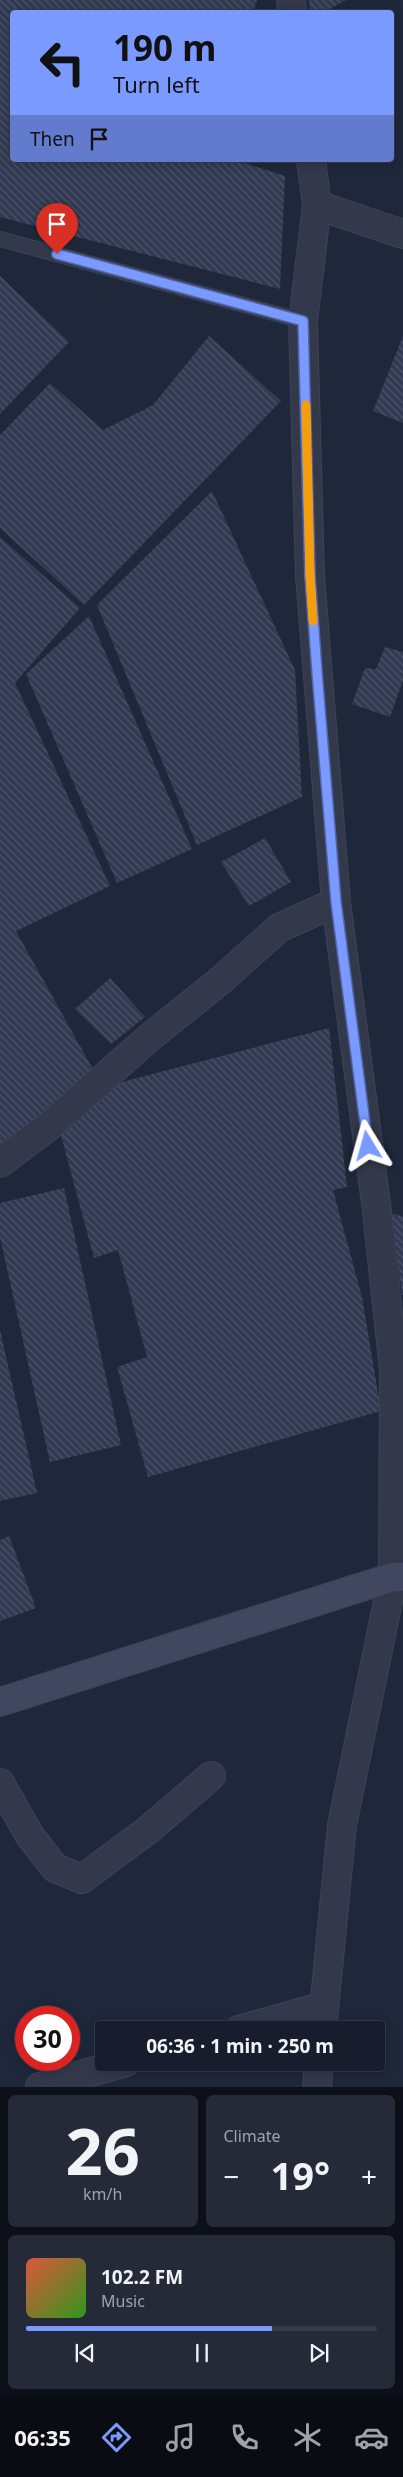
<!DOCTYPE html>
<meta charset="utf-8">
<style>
body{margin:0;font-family:"Noto Sans",sans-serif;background:#242a38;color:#f1f3f6;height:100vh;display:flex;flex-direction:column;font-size:19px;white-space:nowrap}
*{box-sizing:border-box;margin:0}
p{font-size:16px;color:#9ea2a9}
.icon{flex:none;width:28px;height:28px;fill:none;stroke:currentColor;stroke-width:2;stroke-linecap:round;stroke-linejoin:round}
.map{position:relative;height:2087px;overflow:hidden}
.details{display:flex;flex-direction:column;gap:8px;padding:8px;background:#0d1018;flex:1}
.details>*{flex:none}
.top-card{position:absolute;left:10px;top:10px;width:384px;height:152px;border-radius:5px;box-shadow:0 2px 12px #0003,0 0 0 1px #363b48;background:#7b9aff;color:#111;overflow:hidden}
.speed{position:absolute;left:15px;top:2006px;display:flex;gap:10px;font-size:25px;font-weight:700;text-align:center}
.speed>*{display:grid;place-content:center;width:65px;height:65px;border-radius:50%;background:#171d2c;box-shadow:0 2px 12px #0003,0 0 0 1px #363b48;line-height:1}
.speed .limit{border:8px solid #d22;background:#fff;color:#111}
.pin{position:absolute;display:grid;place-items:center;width:42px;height:42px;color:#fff;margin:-51px -21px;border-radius:50% 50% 50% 0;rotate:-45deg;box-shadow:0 0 5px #0007}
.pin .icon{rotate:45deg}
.me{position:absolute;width:55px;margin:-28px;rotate:352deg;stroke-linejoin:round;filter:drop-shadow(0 0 4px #0008)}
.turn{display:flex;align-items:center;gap:18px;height:105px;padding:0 20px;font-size:22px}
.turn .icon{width:65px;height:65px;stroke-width:2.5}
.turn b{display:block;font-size:35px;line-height:42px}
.then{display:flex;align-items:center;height:48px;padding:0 20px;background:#0003;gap:10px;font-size:19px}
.big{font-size:38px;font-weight:700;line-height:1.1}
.details .tile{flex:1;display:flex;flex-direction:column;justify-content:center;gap:8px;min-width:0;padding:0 18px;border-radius:8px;background:#242a38}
.details .dial{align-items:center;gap:0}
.dial b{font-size:65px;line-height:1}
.song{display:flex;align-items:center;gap:15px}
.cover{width:60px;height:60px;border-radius:8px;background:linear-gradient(135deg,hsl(10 70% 55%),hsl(110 70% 35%))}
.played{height:5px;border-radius:2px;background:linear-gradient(90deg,#7b9aff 70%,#363b48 70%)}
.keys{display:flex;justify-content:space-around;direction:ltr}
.heat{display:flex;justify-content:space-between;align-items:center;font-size:28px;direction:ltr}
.details .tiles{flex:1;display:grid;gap:8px;grid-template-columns:1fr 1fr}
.tile:last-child{grid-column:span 2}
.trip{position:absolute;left:95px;top:2021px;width:290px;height:50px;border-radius:5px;background:#171d2c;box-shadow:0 2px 12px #0003,0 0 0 1px #363b48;font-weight:700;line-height:50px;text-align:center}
.tabs{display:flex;height:80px;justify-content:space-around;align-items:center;background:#090c12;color:#9ea2a9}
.tabs .icon{width:35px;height:35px}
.tabs .active{color:#7b9aff}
.tabs b{font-size:22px;color:#f1f3f6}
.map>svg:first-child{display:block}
.building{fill:url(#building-back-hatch)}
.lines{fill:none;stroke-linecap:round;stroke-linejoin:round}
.lane-casing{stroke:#3d4354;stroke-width:16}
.street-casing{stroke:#3d4354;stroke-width:30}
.secondary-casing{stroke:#3d4354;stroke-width:30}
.lane{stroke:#33394b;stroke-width:14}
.street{stroke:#33394b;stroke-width:28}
.secondary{stroke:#41475e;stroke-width:28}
.route-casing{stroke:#5064a6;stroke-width:12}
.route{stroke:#7b9aff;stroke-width:9}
.slow{stroke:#f59e0b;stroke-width:9}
</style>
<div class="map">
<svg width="403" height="2087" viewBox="0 0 403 2087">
<defs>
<pattern id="building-back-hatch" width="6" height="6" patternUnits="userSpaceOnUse" patternTransform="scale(1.25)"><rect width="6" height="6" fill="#313a52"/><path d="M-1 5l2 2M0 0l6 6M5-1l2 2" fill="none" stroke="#4c5469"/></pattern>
</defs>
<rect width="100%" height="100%" fill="#1f273b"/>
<g class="building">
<polygon points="0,0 257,0 253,12 68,12 62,11 62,12 12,12 12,160 235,160 285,176 280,289 0,217"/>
<polygon points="309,0 346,0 324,12 310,12"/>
<polygon points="0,276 69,342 0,414"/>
<polygon points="209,336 281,401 84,605 0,528 0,435 50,383 103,430 153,405"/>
<polygon points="403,336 403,423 373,411"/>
<polygon points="212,491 295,670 302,797 197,845 97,605"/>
<polygon points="0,537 80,608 15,683 110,886 16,931 95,1073 0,1154"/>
<polygon points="89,616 192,849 117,883 26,674"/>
<polygon points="385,647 403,652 403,680 390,717 352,704 365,668 376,669"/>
<polygon points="265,838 291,882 249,906 221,862"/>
<polygon points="110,978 145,1017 111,1044 75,1009"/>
<polygon points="329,1028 347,1187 333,1190 362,1297 381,1411 148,1477 117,1367 147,1357 118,1250 94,1258 59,1128 107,1086"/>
<polygon points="64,1188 121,1445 50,1462 0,1237 0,1203"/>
<polygon points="391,1213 403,1217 403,1295 402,1295"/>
<polygon points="0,1330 37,1493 0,1501"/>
<polygon points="9,1536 36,1608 0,1621 0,1540"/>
</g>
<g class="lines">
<defs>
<polyline id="lane" points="0,239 303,321"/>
<g id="street">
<polyline points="291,0 292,12"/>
<polyline points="311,160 317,205 303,321 310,576 336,902 376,1203 394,1370 393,1577 342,1825 322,2030"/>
<polyline points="317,205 403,234"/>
<polyline points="0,1163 48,1127 150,1037 221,980 279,928 336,902"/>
<polyline points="0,1783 30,1836 55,1868 82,1879 148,1830 211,1776"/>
<polyline points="239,2030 324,2006"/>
<polyline points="40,2087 126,2062"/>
<polyline points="317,2087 319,2062"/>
</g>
<polyline id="secondary" points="0,1702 393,1577 403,1577"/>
</defs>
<use href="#lane" class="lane-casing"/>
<use href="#street" class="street-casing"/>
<use href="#secondary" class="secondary-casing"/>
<use href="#lane" class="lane"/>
<use href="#street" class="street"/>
<use href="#secondary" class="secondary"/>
</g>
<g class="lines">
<defs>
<polyline id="route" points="57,254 303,321 310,576 317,672 336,902 368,1146"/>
</defs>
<use href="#route" class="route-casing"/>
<use href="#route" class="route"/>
<polyline class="slow" points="306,405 310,576 313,621"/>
</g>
</svg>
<div class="speed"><div class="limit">30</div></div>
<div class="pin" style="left:57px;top:254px;background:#d93025"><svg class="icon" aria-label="arrive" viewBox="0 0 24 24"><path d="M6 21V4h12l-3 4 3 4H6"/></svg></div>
<svg class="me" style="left:368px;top:1146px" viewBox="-20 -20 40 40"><path d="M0-17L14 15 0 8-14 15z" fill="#7b9aff" stroke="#fff" stroke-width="4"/></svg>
<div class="trip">06:36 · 1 min · 250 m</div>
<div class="top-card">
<div class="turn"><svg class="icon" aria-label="left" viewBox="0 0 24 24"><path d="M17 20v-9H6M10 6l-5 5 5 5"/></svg><div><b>190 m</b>Turn left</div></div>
<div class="then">Then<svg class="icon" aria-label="arrive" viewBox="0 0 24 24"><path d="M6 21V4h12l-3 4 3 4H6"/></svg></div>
</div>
</div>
<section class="details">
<div class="tiles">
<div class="tile dial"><b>26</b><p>km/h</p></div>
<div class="tile"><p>Climate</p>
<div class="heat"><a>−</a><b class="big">19°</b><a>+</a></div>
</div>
<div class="tile">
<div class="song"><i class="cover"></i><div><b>102.2 FM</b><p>Music</p></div></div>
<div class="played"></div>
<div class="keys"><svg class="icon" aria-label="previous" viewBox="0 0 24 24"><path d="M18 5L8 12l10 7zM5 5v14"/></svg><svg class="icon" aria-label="pause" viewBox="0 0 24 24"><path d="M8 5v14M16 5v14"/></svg><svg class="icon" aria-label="next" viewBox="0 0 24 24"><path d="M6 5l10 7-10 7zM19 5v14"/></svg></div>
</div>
</div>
</section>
<nav class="tabs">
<b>06:35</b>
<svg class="icon active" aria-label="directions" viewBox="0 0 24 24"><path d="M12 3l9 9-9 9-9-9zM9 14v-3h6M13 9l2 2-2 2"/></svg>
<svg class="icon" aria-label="music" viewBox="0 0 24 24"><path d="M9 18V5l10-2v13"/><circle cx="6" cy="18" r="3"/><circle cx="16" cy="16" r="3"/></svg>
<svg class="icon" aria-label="phone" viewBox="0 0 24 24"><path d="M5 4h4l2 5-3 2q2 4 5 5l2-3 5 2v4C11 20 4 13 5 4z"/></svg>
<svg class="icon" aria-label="climate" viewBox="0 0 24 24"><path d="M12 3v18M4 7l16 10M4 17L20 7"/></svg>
<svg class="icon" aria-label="car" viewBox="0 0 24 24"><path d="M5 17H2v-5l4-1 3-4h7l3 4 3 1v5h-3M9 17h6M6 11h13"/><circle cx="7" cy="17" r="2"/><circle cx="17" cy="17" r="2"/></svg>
</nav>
